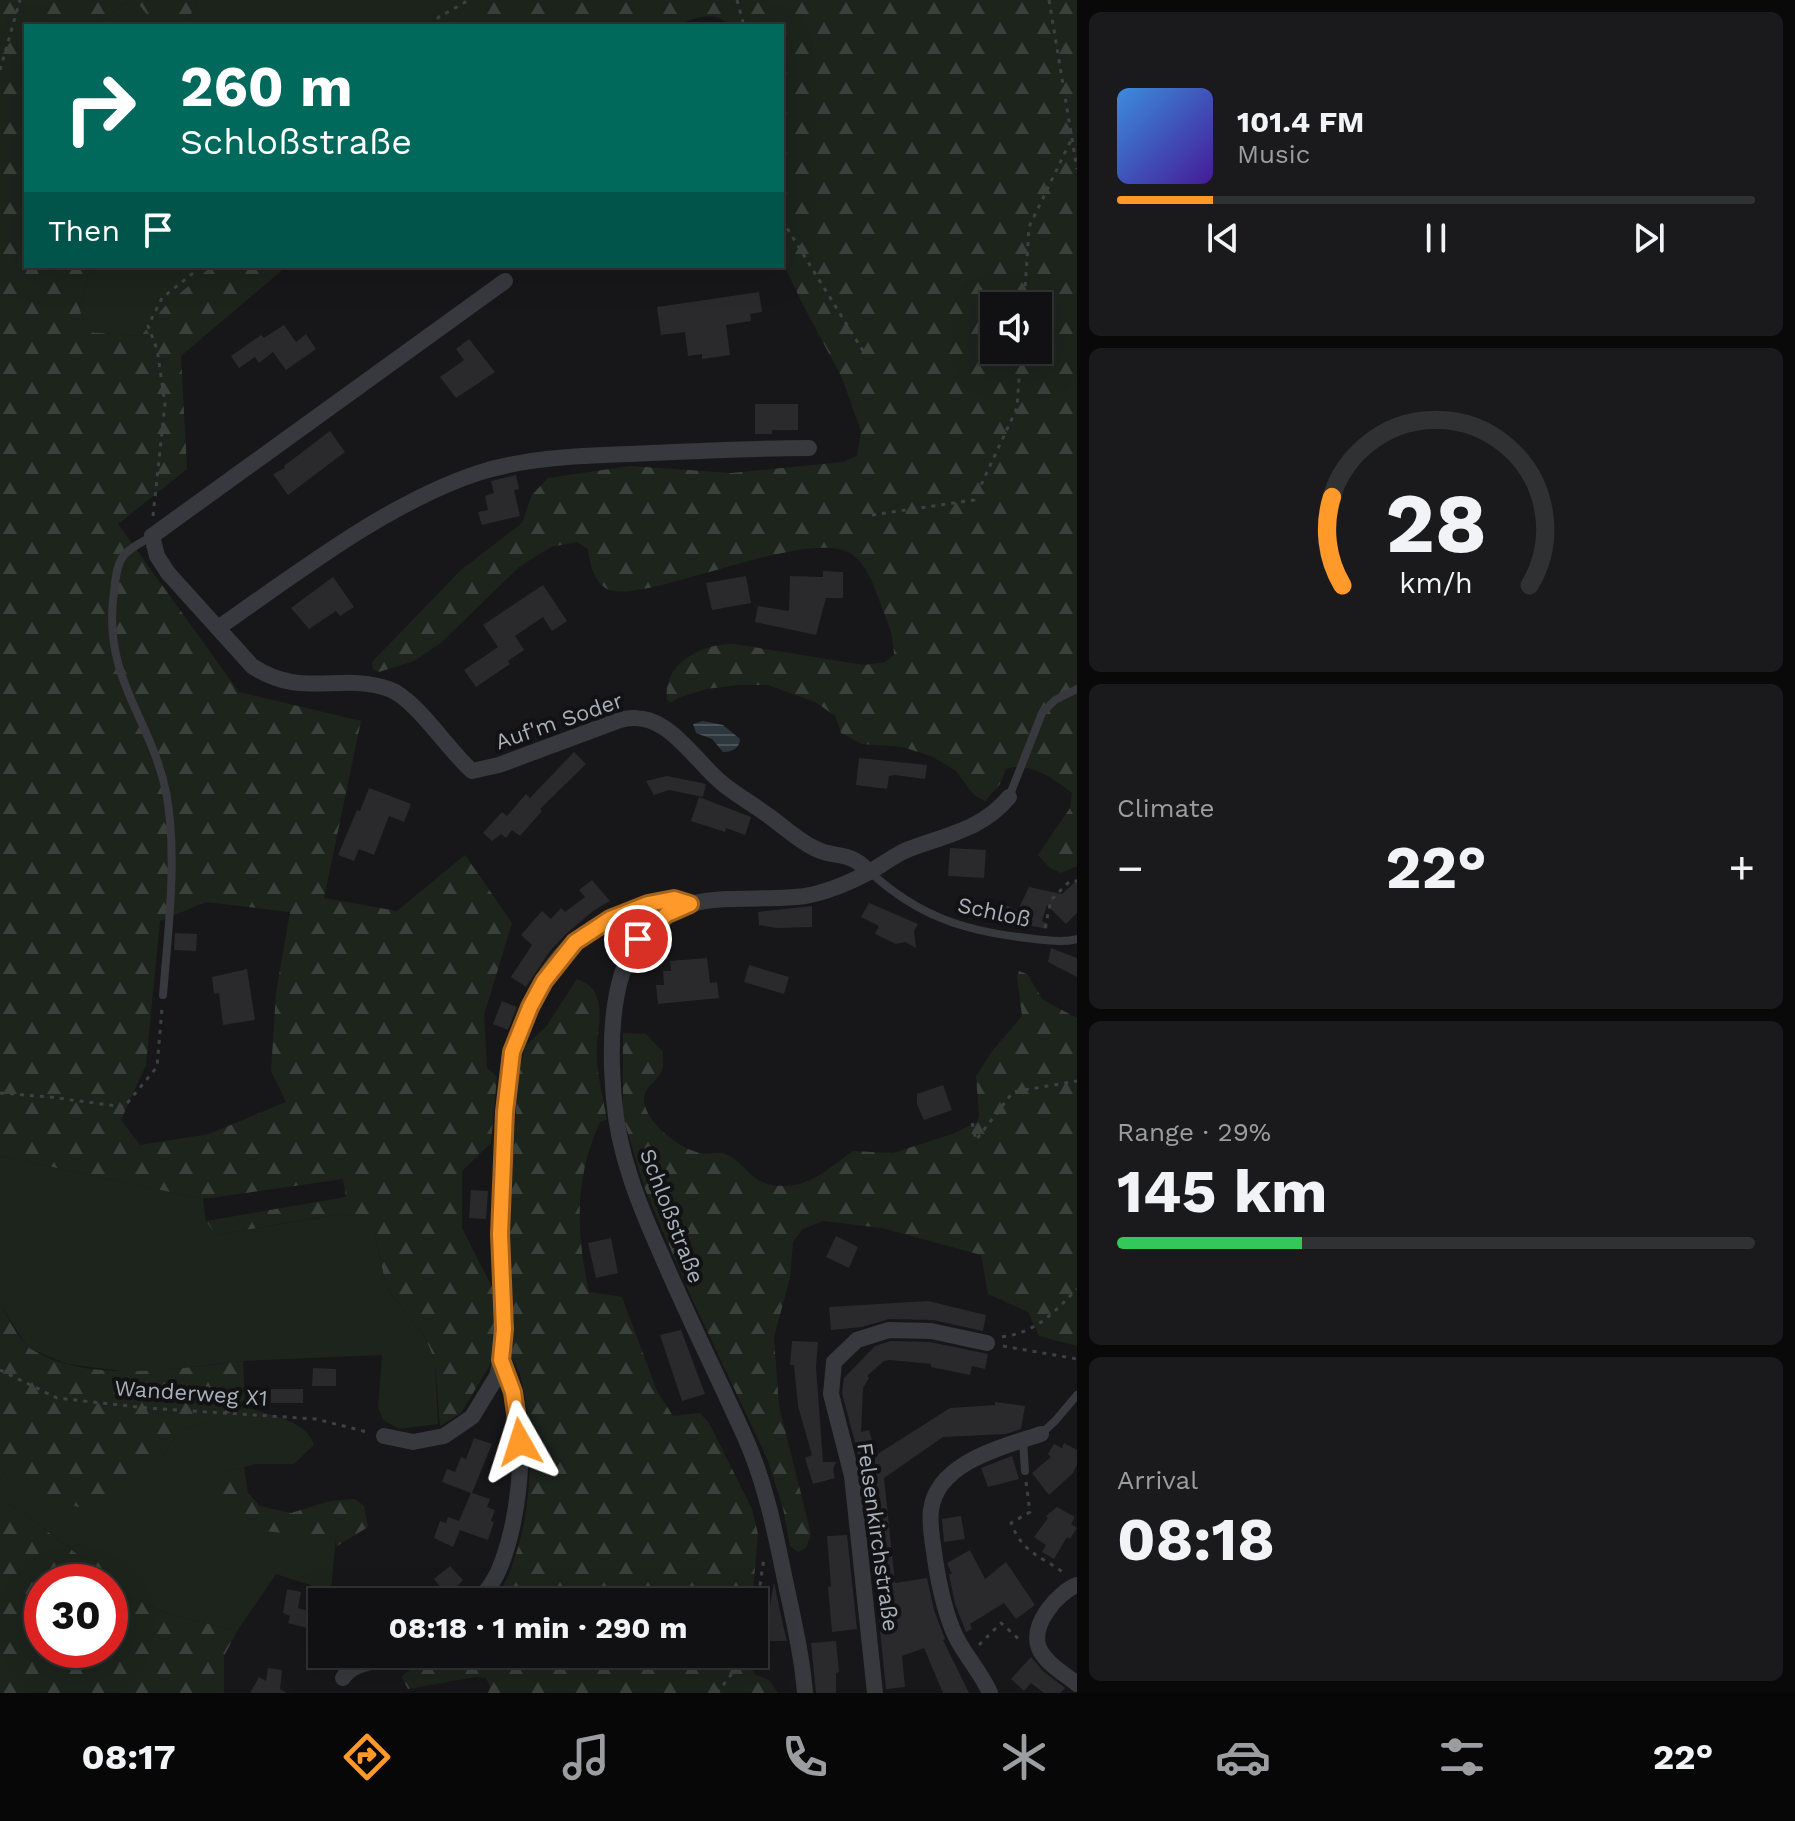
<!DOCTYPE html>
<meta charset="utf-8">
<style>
body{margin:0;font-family:"Work Sans",sans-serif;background:#1a1a1c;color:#f1f3f6;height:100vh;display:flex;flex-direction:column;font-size:30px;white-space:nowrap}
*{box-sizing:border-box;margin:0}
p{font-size:26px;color:#9c9da0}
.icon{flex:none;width:44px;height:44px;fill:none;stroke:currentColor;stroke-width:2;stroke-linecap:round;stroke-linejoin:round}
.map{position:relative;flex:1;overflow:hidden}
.details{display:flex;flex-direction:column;gap:12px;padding:12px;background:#09090a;width:718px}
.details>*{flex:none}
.banner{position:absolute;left:24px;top:24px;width:760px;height:244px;border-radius:0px;box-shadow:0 8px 32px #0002,0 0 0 2px #303133;background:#00695c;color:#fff;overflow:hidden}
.controls{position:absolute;left:980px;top:292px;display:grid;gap:16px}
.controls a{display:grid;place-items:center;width:72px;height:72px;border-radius:0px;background:#111113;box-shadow:0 8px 32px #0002,0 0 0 2px #303133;font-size:40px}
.speed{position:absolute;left:24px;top:1564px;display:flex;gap:16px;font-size:40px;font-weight:700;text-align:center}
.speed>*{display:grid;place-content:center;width:104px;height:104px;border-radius:50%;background:#111113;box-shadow:0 8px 32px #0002,0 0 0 2px #303133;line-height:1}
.speed .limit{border:12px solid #d22;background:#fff;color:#111}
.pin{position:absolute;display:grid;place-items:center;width:68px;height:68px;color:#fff;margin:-34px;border:4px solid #fff;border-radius:50%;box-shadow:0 2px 8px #0007}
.me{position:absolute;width:88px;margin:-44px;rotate:354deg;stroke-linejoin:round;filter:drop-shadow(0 0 6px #0008)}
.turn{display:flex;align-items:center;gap:28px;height:168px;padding:0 24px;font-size:36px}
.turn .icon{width:104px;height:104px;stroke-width:2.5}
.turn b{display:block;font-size:56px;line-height:68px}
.then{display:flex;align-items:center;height:76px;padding:0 24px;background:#0003;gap:16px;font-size:30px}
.big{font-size:60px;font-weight:700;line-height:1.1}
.details .tile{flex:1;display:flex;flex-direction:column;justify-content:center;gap:12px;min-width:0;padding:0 28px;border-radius:12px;background:#1a1a1c}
.details .dial{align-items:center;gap:0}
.dial svg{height:208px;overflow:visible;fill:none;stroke:#303133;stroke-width:7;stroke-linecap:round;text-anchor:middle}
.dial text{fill:#f1f3f6;stroke:none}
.song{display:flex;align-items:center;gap:24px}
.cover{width:96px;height:96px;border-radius:12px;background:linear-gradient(135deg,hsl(210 70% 55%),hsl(260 70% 35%))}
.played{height:8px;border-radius:4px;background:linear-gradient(90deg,#fe992a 15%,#303133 15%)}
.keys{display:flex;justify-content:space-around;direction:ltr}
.heat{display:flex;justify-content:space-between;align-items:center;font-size:44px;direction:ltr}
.charge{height:12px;border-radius:6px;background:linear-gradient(90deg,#34c759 29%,#303133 0)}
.trip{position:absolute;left:308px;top:1588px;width:460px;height:80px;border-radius:0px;background:#111113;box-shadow:0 8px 32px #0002,0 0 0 2px #303133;font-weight:700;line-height:80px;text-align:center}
.tabs{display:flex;height:128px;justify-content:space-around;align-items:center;background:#070708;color:#9c9da0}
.tabs .icon{width:56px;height:56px}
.tabs .selected{color:#fe992a}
.tabs b{font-size:36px;color:#f1f3f6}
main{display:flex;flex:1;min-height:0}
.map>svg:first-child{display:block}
.grass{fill:#1c241c}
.forest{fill:url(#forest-firs);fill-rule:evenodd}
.water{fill:url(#water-rules)}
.building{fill:#2a2a2d}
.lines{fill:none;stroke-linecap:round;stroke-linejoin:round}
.path{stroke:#3d4145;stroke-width:3;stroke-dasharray:4 6;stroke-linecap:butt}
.service{stroke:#37393e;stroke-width:8}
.minor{stroke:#37393e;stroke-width:16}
.route-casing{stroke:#a5631b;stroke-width:20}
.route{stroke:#fe992a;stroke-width:14}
.labels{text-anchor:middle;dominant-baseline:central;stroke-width:8;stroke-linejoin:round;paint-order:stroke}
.street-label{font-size:22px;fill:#a8b0ba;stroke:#121214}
</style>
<main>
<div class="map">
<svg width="1077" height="1693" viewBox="0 0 1077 1693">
<defs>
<pattern id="forest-firs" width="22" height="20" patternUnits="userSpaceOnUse" patternTransform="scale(2)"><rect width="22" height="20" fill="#1c241c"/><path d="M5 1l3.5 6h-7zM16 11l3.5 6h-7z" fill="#3a413b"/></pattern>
<pattern id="water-rules" width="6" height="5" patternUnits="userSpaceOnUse" patternTransform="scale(2)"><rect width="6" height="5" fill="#2c383e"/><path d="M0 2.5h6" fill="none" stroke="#485258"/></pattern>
</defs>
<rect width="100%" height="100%" fill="#171719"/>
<g class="grass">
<polygon points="130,0 135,0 152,19 148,26 96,26"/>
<polygon points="198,0 469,0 471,5 438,26 185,26"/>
<polygon points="91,266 212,266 165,306 141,336 87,332 79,307"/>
<polygon points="0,1156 203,1199 206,1221 217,1235 339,1214 355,1216 374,1230 385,1281 391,1294 425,1337 435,1361 438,1424 399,1429 383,1420 378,1407 382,1355 243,1361 137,1373 67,1364 28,1348 0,1304"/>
<path d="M245,1407c23,8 61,12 69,38l-20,19h-38l-35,9 44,56 71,8 -5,55 -55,-18 -39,57 -72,-18 -47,-23 -13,-26 -24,-7 -59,-45 -22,-13v-30l12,13 141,-12 26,-39z"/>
</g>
<g class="forest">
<path d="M0,0h130l-34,26h-70v240h65l-12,41 8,25 54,4 24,-30 47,-40h75l-106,90 6,113 -69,55 121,168 122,29 -37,177 73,13 68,-56 47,68 -28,92 3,53 10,9 -6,66 -29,28v57l30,59 4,28v30l-6,20 -29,48 -21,13 -5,-65 -10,-24 -34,-43 -6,-13 -11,-51 -19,-14 -16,-2 -123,21 -10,-14 140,-24 -3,-18 -140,20 -203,-43zM206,902l84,10 -14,81 -5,78 15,31 -77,32 -69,11 -19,-25 25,-55 14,-144z"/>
<polygon points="135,0 198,0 185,26 148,26 151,19"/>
<path d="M469,0h608v866l-16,7 -11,-5 -12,-13 32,-47 2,-15c-17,-14 -43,-32 -66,-24l-6,15 -15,17 -11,-6 -18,-24 -23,-14 -30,-10 -41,-3 -21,-11 -6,-17 -18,-13 -49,-18h-29l-33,4 -28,9 -7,5 -4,-3c-5,-37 36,-57 67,-56l130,21 21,-3 9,-7c0,-23 -9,-38 -16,-58 -6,-16 -11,-31 -25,-42 -42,-33 -221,57 -249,32 -12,-10 -14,-24 -16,-38l-11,-7 -26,5 -18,11 -14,9 -78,76 -27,18 -35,11 -6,-3 -1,-7 89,-92 61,-47 10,-28 16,-17 82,-12 101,7 112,-11 14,-6 4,-25 -19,-53 -39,-73 -21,-44v-235h-52c-15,-18 -37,-7 -56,0h-236l32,-21zM994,306h44v44h-44z"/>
<path d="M1019,971l8,3 16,26 34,18v328l-38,-10 -11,-24 -40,-18 -7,-39 -99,-27 -59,-7 -20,8 -10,13 -3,36 -16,59 5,69 32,128 -5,14 -8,4 -8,-6 -7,-38 -16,-50 -75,-159 -47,-110 -22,-72v-84l23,1 17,18c0,6 1,13 -1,18 -4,12 -19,16 -18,31 2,22 36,49 57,52 8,2 17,-2 24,1 22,8 24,32 58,32 29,0 47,-19 70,-35l40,2 62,-20 22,-11 2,-6 -3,-40 17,-26 29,-34 -5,-39z"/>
<path d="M577,979c8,4 15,6 19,16 7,17 2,31 1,49 -2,25 6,52 10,76l-7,2c-26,56 -24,111 -11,170l33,5 35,94 16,25 27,-3 9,10 43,86 6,25 -6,68h-258c36,-56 42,-139 31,-204 -3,-15 -4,-27 -14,-40l-4,-89 11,-195 8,-29 20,-18z"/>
<path d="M0,1304c7,11 21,39 31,45 58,36 148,19 212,12l2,46 -66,24 -26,39 -54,45 -87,-33 -12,-13z"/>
<path d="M244,1467l4,26 12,13 31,7 39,-12 25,-2 9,7 4,21 -31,19 -2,-9c-24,-2 -87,-4 -105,-16 -10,-6 -13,-16 -17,-26l8,-22z"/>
<path d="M0,1499l22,13 59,45 24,7 13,26 47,23 72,18 -13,25v37h-224zM42,1582h68v68h-68z"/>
<polygon points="437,1654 751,1654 754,1674 769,1680 778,1693 488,1693 490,1686 486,1678 475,1677 408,1689 402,1678 405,1673"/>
</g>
<path class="water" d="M703,721l20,4 17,14c0,9 -8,13 -17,13l-11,-13 -16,-6 -3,-9z"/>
<g class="building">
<polygon points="759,292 762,312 750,314 751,321 726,325 730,355 702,359 702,354 688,356 685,332 661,335 657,307"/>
<polygon points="284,325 296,342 306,334 316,349 286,370 273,352 259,363 255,357 239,368 231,356 261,335 264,338"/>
<polygon points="469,339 495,372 456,398 440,377 464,360 456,349"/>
<polygon points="755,404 798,404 798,430 772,430 772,434 755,434"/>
<polygon points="330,431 345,452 288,495 273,474 285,468 284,466"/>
<polygon points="516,475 519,489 514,490 520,516 482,525 478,512 488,510 485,496 494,493 491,481"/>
<polygon points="823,571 843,572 843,598 826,598 816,635 755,622 758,606 789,611 790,576 823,577"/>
<polygon points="746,576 751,603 712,610 706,583"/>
<polygon points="333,577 354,607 340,616 336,611 309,629 291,608"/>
<polygon points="543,585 567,621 552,631 543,617 515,636 524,650 508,661 510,664 476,687 464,670 498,647 483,625"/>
<polygon points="574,752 586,764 540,809 542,811 520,836 512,830 506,838 501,834 492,841 483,833 502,812 507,816 526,794 530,798"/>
<polygon points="859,758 927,765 925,779 895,775 889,776 887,789 856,785"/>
<polygon points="667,776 706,784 703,797 669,790 654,795 646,781"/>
<polygon points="369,788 411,804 404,822 389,816 374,855 359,849 354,861 338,855 357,810 360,811"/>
<polygon points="699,797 751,817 745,835 726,828 725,832 691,821"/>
<polygon points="950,848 986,850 984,878 948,876"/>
<polygon points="592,880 610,901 593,911 566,934 550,951 526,987 511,977 532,945 521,935 542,911 551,919 561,908 565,912 585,897 579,890"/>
<polygon points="1077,880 1077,913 1066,924 1047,905 1042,921 1048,924 1047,929 986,917 1000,903 1018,910 1029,887 1062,894"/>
<polygon points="869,903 918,924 914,931 916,948 905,942 896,944 875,934 879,926 861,917"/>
<polygon points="812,906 812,927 776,928 759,925 758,912"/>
<polygon points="175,933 197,934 196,951 174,950"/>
<polygon points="1051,948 1077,958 1077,977 1048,962"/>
<polygon points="707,958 710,983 717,982 719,998 658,1004 656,985 664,985 663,971 671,971 670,961"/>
<polygon points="749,965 789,977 784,994 744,982"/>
<polygon points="247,969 255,1020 223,1025 219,993 214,994 212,977"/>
<polygon points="502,1001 517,1007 508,1030 493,1024"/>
<polygon points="943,1085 952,1110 924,1120 917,1104 917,1094"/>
<polygon points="471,1190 488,1191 486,1219 469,1218"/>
<polygon points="836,1236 858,1247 849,1268 826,1257"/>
<polygon points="611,1238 618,1273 596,1278 588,1243"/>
<polygon points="928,1301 986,1315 983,1331 933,1320 889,1319 862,1327 831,1330 829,1307"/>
<polygon points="681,1330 705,1394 682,1401 660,1335"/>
<polygon points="792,1341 818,1342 816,1367 823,1462 836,1462 833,1470 835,1478 813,1484 805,1458 812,1455 798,1406 794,1365 790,1365"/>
<polygon points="891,1341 930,1342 988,1354 985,1369 972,1366 970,1375 931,1367 931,1364 890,1360 884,1361 867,1376 869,1378 863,1388 861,1432 869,1430 876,1455 950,1408 995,1405 995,1402 1025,1406 1021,1429 1006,1434 943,1437 884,1478 895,1583 927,1578 934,1610 945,1639 943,1640 969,1693 943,1693 924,1648 902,1656 905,1687 886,1689 862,1455 861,1465 842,1393 844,1378 875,1346"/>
<polygon points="313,1368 336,1369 336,1386 312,1386"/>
<rect x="271" y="1389" width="32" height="14"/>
<polygon points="474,1438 492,1444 472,1493 490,1499 487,1507 495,1510 491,1521 494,1522 488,1540 460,1530 453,1547 434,1538 440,1521 446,1523 448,1517 459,1521 471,1493 442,1482 447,1469 455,1472 461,1457 466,1459"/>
<polygon points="1064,1443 1077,1450 1077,1465 1073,1473 1049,1495 1032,1473 1051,1457 1048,1454 1054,1444 1062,1448"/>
<polygon points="1012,1456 1019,1479 988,1487 981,1468"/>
<polygon points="1057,1507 1075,1517 1071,1524 1077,1528 1070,1539 1067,1537 1054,1559 1042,1552 1046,1545 1034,1537 1048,1518 1046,1516"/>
<polygon points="961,1516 965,1539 944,1542 942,1519"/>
<polygon points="847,1535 857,1629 832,1632 828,1587 831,1586 827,1536"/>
<polygon points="970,1550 985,1579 1006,1562 1035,1605 1016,1619 1004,1603 970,1624 972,1629 966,1632 955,1604 949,1574 952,1574 947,1563"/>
<polygon points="450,1566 463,1580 448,1596 434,1579"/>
<polygon points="774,1582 783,1625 787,1641 764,1641"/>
<polygon points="287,1589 301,1592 298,1608 316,1613 311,1629 288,1623 290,1616 283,1613"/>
<polygon points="836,1641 839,1672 836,1673 836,1693 816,1693 811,1643"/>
<polygon points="1031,1657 1043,1671 1065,1688 1060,1693 1044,1693 1031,1683 1024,1691 1011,1679"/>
<polygon points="268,1668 282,1670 280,1689 287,1693 250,1693 259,1677 266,1681"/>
</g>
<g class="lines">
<g class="path">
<polyline points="737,0 744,26"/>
<polyline points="1049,0 1077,169"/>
<polyline points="430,26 439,17 469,0"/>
<polyline points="0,70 20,0"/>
<polyline points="782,220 865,354"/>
<polyline points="1024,306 1029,227 1072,138"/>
<polyline points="872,515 974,500 1017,408 1021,350"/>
<polyline points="153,516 165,404 157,349 148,326 162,298 202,266"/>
<polyline points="1045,928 1051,900 1070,881 1077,881"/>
<polyline points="0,1093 50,1097 124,1107 157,1067 162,1008"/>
<polyline points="972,1123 976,1140 1013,1092 1077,1081"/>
<path d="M1002,1337c35,-5 51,-24 75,-48"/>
<polyline points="1003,1346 1077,1359"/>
<polyline points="0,1370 57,1398 147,1408 316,1419 367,1432"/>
<path d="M1026,1482l4,30 -19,11c12,31 29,32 53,50"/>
<polyline points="754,1625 764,1558"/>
<polyline points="979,1645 1001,1623 1022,1642"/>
<polyline points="717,1693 747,1654"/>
</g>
<g class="service">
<path d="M152,536c-9,6 -24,12 -30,22 -7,11 -7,29 -9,42 -8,81 38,119 53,192 12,61 2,141 -3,203"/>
<polyline points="1009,797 1042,713 1055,700 1077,689"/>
<path d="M870,872c48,44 94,59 157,66 16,2 35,5 50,1"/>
<polyline points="1041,1434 1055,1421 1077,1395"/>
<polyline points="1023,1441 1025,1471"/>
</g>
<g class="minor">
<path d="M505,281l-353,255 5,20 11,17 84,93c49,33 87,6 137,23 27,10 59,61 83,82l27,-6 121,-45c46,-13 72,39 103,64 15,12 31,21 46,32 15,11 29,24 45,32 23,12 34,1 55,24"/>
<path d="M218,628c78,-54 169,-125 260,-155 56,-18 116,-17 174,-20 53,-2 105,-5 157,-5"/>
<path d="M384,1436l29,6 31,-6 28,-19 25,-41 7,-30 -4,-112 8,-157c8,-53 35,-118 83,-148 12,-8 26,-13 40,-18 21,-8 36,-13 59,-7"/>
<path d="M1077,1585c-20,8 -47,40 -38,63 6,15 26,26 38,36"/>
<path d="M477,1602c8,-9 16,-19 21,-30 24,-54 34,-160 3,-212"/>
<path d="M343,1678c10,-17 38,-16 54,-24"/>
<path d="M805,1693c-3,-38 -12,-75 -20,-113 -10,-49 -20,-99 -41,-145 -27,-60 -57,-120 -83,-181 -22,-49 -43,-101 -47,-155 -6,-67 -6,-175 77,-195 34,-9 78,-3 114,-8 23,-4 48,-15 68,-26 12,-7 23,-16 36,-21 37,-14 74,-20 100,-52"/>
<polyline points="875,1693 852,1476 831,1394 834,1362 857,1340 889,1330 931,1331 987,1343"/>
<path d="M990,1693c-9,-21 -25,-37 -35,-58 -11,-24 -16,-50 -20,-76 -2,-16 -6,-33 -4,-49 6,-48 72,-63 110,-76"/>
</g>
</g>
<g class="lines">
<defs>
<polyline id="route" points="520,1442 513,1392 501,1360 504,1329 500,1234 505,1112 512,1052 530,1007 544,981 575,942 610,919 648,904 674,899 690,904 667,914 638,939"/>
</defs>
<use href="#route" class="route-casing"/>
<use href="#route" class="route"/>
</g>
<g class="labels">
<g class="street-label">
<text transform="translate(559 721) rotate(-19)">Auf'm Soder</text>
<text transform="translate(994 912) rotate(12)">Schloß</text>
<text transform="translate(672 1216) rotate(69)">Schloßstraße</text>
<text transform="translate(191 1393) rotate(4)">Wanderweg X1</text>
<text transform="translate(878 1537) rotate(82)">Felsenkirchstraße</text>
</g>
</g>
</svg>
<div class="controls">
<a><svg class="icon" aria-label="sound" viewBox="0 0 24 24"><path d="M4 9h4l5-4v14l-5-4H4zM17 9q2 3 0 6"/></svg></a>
</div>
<div class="speed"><div class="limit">30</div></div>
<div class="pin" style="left:638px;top:939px;background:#d93025"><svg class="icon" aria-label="arrive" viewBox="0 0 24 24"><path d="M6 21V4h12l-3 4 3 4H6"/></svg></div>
<svg class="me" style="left:520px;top:1442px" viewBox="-20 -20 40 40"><path d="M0-17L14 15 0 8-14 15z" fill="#fe992a" stroke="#fff" stroke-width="4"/></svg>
<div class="trip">08:18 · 1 min · 290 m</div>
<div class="banner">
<div class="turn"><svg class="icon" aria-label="right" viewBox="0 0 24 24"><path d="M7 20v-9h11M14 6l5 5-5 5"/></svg><div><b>260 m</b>Schloßstraße</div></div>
<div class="then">Then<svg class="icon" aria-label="arrive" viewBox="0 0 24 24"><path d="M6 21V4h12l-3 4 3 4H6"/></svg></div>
</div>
</div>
<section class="details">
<div class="tile">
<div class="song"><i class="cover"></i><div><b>101.4 FM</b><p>Music</p></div></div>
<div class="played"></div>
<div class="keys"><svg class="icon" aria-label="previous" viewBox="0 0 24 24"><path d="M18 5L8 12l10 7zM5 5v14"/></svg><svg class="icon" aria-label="pause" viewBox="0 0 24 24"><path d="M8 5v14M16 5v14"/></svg><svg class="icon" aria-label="next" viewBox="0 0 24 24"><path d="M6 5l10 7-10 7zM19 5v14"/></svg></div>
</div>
<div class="tile dial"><svg viewBox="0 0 100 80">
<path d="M14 69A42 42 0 1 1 86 69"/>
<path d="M14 69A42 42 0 0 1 10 35" stroke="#fe992a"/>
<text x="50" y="56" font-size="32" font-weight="700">28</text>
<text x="50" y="72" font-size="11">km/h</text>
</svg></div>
<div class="tile"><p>Climate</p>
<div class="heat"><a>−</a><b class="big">22°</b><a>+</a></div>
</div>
<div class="tile"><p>Range · 29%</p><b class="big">145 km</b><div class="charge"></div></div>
<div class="tile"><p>Arrival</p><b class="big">08:18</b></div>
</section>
</main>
<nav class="tabs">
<b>08:17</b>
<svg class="icon selected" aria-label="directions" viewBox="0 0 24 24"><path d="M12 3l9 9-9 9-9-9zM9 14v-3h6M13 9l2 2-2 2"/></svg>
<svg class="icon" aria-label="music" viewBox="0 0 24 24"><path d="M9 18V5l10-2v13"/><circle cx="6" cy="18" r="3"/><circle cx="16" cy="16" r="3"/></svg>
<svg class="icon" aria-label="phone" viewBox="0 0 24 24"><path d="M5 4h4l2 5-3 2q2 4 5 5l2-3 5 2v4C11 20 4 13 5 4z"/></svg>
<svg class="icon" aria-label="climate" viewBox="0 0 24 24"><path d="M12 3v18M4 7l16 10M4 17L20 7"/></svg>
<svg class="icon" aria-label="car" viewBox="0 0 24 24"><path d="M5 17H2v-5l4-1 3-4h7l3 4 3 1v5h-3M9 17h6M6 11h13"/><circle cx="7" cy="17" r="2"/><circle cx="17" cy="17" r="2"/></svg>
<svg class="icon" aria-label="filters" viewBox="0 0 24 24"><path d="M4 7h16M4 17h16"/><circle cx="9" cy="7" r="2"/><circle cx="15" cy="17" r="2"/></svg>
<b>22°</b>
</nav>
